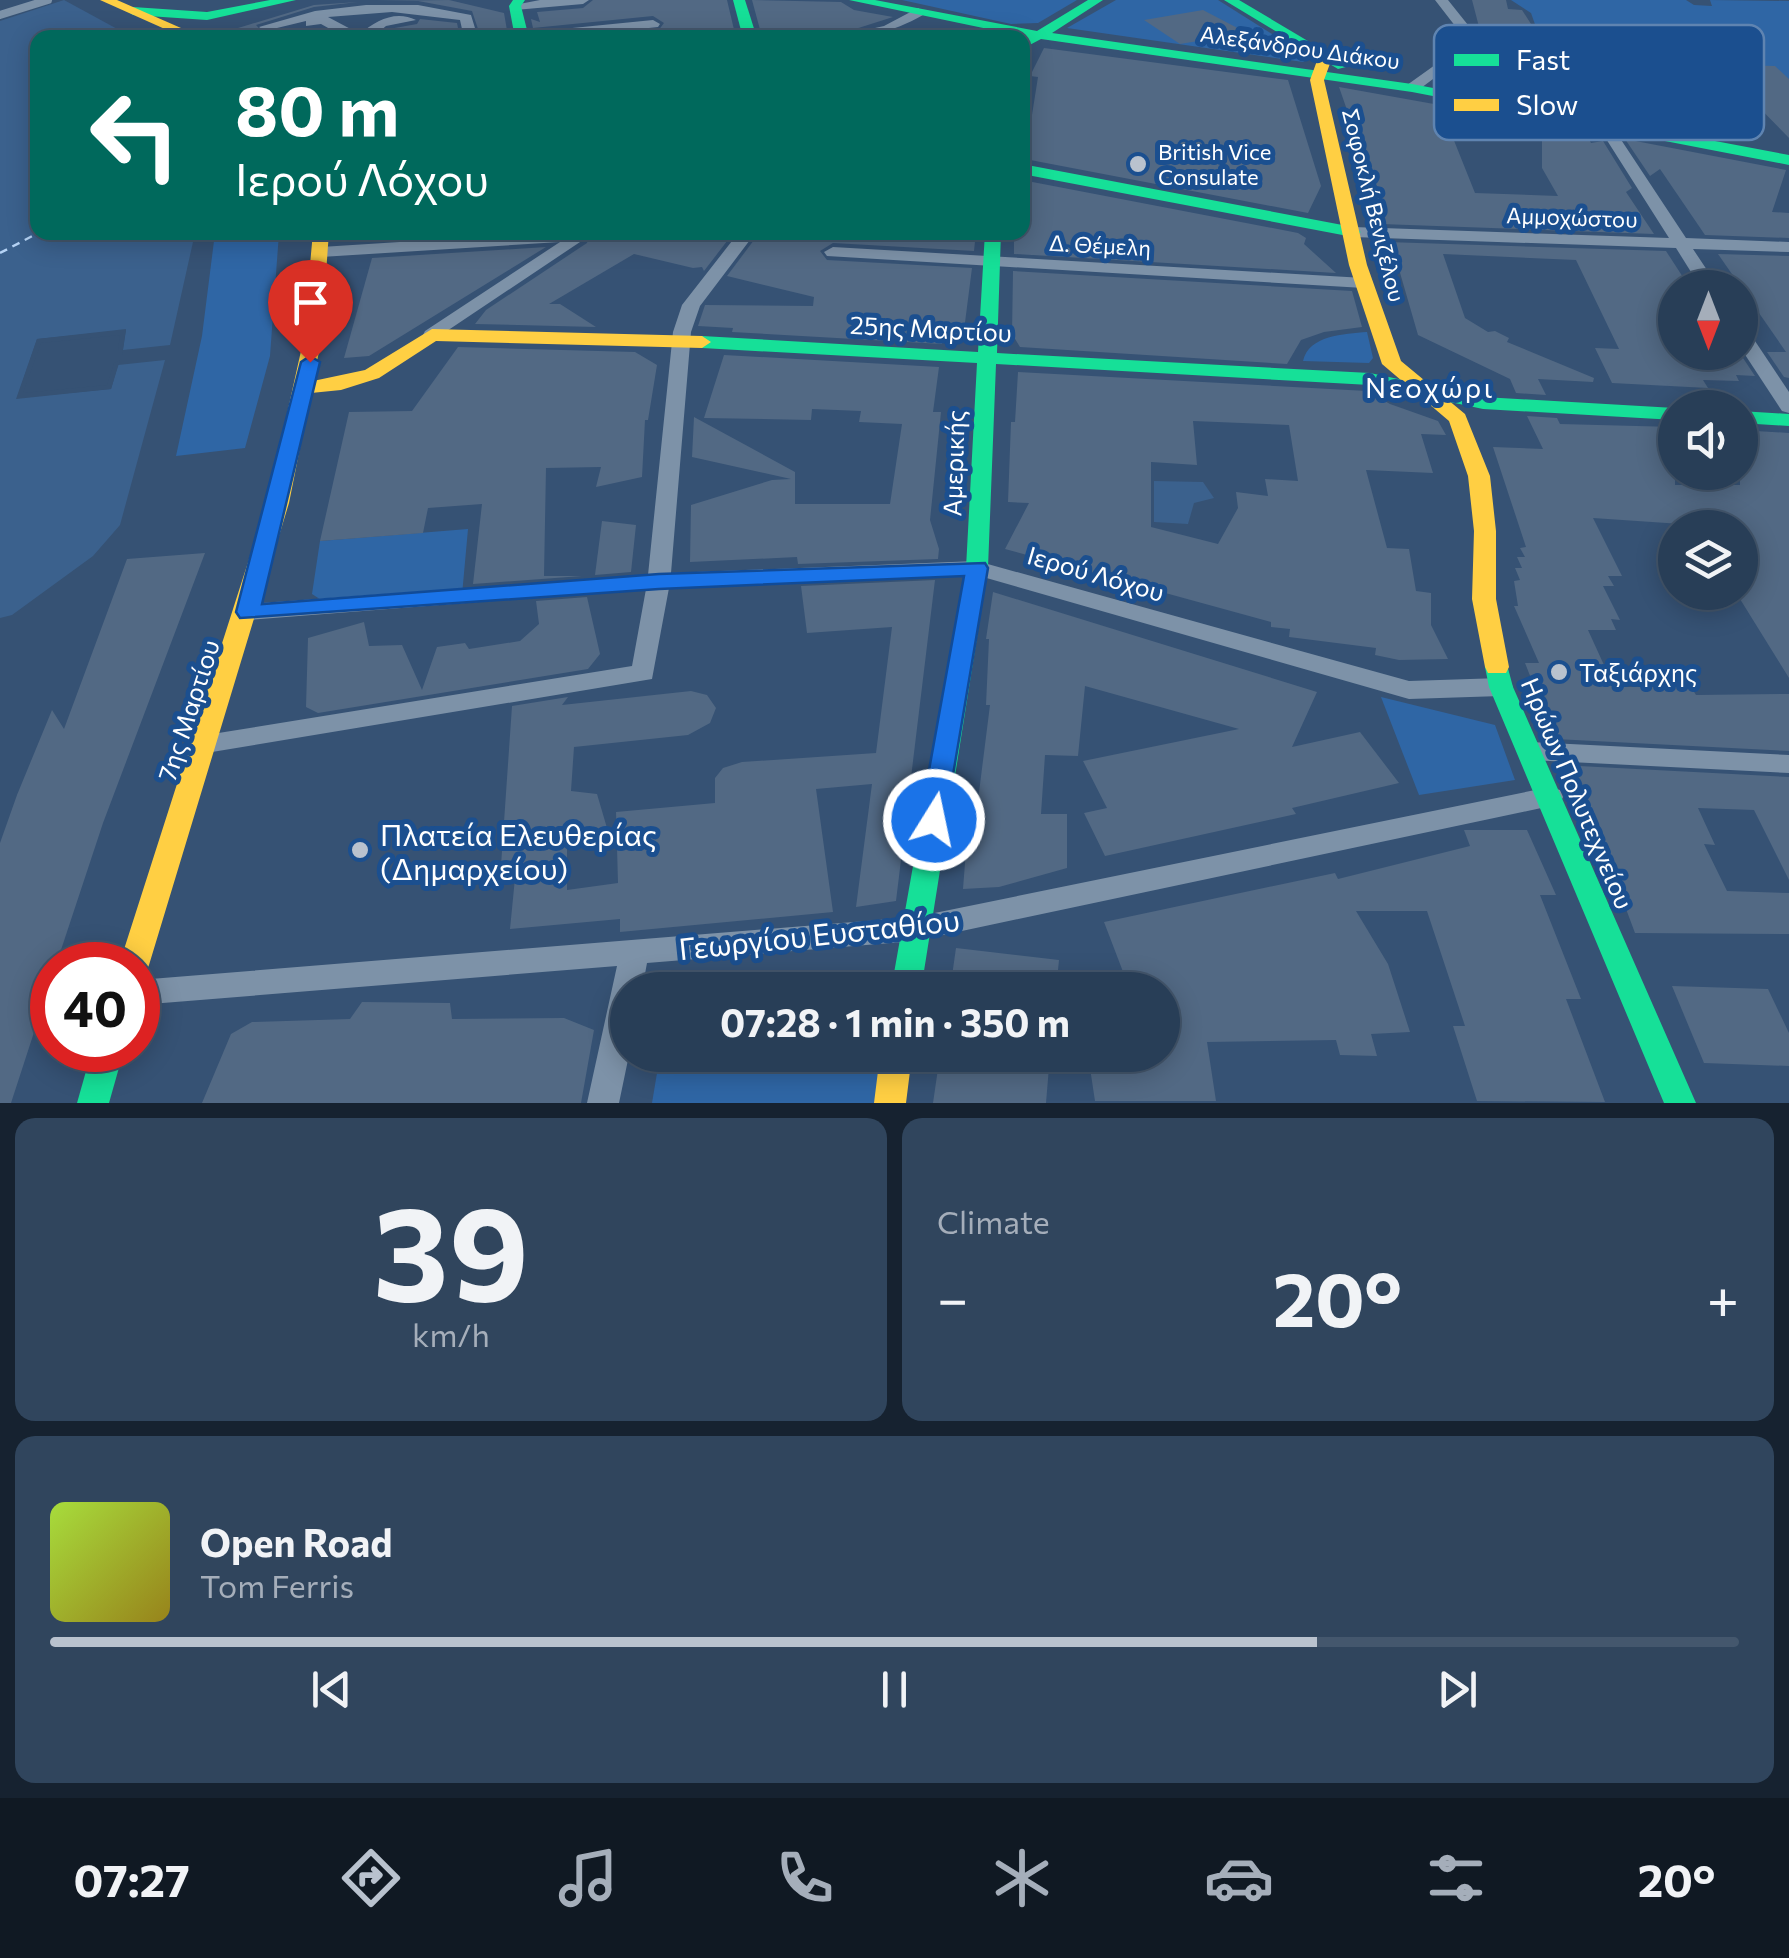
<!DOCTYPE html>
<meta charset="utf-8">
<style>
body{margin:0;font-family:Commissioner,sans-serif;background:#30455d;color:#f1f3f6;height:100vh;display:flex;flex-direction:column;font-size:38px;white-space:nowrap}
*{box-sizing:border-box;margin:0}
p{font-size:32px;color:#a5aeba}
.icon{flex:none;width:55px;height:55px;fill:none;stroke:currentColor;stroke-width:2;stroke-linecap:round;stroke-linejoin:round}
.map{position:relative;height:1103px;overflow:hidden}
.details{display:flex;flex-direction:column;gap:15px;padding:15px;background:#162230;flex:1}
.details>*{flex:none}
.guide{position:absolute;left:30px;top:30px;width:1000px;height:210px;border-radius:20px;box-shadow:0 5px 25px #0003,0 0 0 2px #44576d;background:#00695c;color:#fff;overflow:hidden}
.needle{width:65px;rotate:180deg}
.fabs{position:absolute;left:1658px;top:270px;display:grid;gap:20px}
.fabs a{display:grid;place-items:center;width:100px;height:100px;border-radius:50%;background:#283e57;box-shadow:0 5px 25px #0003,0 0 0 2px #44576d;font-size:50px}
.speed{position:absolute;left:30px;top:942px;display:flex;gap:20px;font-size:50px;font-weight:700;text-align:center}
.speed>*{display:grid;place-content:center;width:130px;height:130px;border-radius:50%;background:#283e57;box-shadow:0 5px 25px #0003,0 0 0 2px #44576d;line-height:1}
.speed .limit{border:15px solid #d22;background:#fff;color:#111}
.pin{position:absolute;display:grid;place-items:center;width:85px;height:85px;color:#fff;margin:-102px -42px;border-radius:50% 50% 50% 0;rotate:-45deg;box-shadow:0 0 10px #0007}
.pin .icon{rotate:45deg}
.me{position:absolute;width:110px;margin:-55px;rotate:10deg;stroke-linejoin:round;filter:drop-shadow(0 0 8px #0008)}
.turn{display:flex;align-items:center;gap:35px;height:210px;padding:0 40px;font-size:45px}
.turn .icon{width:130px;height:130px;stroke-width:2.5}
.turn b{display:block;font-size:70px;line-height:85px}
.big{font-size:75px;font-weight:700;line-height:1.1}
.details .card{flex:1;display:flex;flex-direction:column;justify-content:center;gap:15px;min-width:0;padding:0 35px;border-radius:20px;background:#30455d}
.details .dial{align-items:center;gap:0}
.dial b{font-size:130px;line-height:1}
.song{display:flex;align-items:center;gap:30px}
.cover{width:120px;height:120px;border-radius:15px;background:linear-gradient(135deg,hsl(80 70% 55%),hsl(50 70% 35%))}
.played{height:10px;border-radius:5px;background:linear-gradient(90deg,#b9c2ce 75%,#44576d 75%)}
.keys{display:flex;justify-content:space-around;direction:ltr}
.heat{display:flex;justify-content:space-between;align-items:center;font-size:55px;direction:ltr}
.details .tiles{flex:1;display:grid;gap:15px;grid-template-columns:1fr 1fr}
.card:last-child{grid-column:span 2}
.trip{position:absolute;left:610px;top:972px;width:570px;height:100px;border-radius:50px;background:#283e57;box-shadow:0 5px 25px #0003,0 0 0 2px #44576d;font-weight:700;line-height:100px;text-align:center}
.dock{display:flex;height:160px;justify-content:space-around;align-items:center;background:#101923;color:#a5aeba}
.dock .icon{width:70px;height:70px}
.dock .current{color:#b9c2ce}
.dock b{font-size:45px;color:#f1f3f6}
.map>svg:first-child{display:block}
.green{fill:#2f66a5}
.water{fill:#3b618d}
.pier{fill:#365274}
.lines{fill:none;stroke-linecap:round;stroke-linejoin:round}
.ferry{stroke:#b5d3f5;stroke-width:2.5;stroke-dasharray:8 6;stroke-linecap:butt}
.building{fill:#526984;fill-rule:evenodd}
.lane{stroke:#7d92a8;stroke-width:8}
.street{fill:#7d92a8;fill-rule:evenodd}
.fast{fill:#16e098;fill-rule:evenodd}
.slow{fill:#ffcf43;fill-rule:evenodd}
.route{fill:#1a73e8;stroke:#114b97;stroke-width:2.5}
.poi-dot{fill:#b9c2ce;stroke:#1b4f8f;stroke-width:4}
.labels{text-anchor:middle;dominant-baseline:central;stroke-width:10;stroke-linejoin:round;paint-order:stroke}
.far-street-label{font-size:22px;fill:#fff;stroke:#1b4f8f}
.far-poi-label{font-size:22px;fill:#fff;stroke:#1b4f8f;text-anchor:start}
.street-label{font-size:25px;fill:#fff;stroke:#1b4f8f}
.poi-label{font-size:25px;fill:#fff;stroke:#1b4f8f;text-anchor:start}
.neighbourhood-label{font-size:28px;letter-spacing:2.5px;fill:#fff;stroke:#1b4f8f}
.near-poi-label{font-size:30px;fill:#fff;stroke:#1b4f8f;text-anchor:start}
.near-street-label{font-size:30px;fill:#fff;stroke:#1b4f8f}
.key{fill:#1b4f8f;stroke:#5f84b1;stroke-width:2.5}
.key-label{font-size:28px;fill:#fff}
</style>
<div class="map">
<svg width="1789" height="1103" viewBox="0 0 1789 1103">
<rect width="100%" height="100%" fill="#365274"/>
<g class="green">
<polygon points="902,0 1077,0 1038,23 1011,24"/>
<polygon points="1116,0 1218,0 1310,58 1303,62 1067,28"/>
<polygon points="1511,0 1686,0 1694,5 1712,6 1710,0 1789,1 1789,110 1785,106 1644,104 1632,122 1571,110 1580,89 1558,83 1571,66 1543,47 1531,13"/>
<polygon points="215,233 279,233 270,356 245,448 176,456 202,336"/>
<path d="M1367,332l6,26 -4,5 -66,-2c6,-26 41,-27 64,-29z"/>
<polygon points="468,529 462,595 329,605 312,594 320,541"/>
<polygon points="1381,697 1495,725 1515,780 1419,795"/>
<polygon points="896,973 893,990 680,990 700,980"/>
<polygon points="660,1055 884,1055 877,1103 652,1103"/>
</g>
<g class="water">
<polygon points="64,0 132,37 38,38 38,232 195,233 170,345 123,350 126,330 37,339 17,398 111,389 118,365 165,360 120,525 93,556 12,615 0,618 0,21"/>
<polygon points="1154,481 1203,482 1214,498 1194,503 1188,524 1154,522"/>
</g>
<polygon class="pier" points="126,329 122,355 118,351 120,335 41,343 23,393 107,385 114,363 120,360 111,389 16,399 37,339"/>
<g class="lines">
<polyline class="ferry" points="0,253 40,232"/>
</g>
<g class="building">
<polygon points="449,0 504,13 508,36 481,38 472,11 418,1 375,1"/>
<polygon points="593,0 727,0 736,38 596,38 658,31 664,23 653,16 533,28 531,19 540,22 537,12 583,8"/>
<polygon points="752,0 841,2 854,10 893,17 827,38 762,37"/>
<polygon points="1472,0 1506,0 1508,9 1522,10 1531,24 1543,68 1535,81 1575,89 1564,107 1437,83 1449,71 1463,76 1484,46"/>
<polygon points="358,2 314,7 256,25 268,38 226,38 225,32 314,5"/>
<polygon points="1203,10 1247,33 1180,44 1144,20"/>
<polygon points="420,19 457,23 460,38 434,38 432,29 389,29 417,24"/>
<polygon points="1044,48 1288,80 1321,186 1308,213 1025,159 1038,77 1030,76"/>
<polygon points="1731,65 1775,66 1789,79 1789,138 1742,90 1751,86"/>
<path d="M1339,87l246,44 6,12 12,-2 29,47 -6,4 28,42 -273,-10 -19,-52 -3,-16h4zM1445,118l97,16v34l16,28 -83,-3z"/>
<polygon points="1625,139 1786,170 1772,212 1789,213 1789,238 1705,235 1660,169 1650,176"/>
<polygon points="1022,180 1298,233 1306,238 1304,244 1336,273 1014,254 1014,232 1022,232"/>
<polygon points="591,232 734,232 704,271 702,267 693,268 634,254 549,304 560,304 596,327 475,324 486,310 587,243"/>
<polygon points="760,232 976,232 974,251 833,243 820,251 827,260 972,268 963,338 943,337 942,344 732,332 733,328 698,326 705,305 813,306 814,297 727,276"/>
<polygon points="1387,242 1666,251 1690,288 1675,288 1675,352 1739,352 1755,376 1736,375 1739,381 1703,380 1708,388 1612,383 1595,348 1619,349 1576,260 1443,254 1465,318 1488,332 1495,331 1509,338 1507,342 1594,378 1593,382 1538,379 1546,395 1516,393 1510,379 1418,335 1394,252 1390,252"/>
<polygon points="546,247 369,356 344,358 372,258"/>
<polygon points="1718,254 1789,256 1789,378 1784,377 1767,352 1786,352"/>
<polygon points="1013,271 1352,291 1362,327 1324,332 1301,340 1287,364 1020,347 1012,334"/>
<polygon points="458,347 635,352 657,365 648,420 645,420 642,477 596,487 601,467 546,468 544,576 582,576 473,584 482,504 428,508 423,533 320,541 349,412 412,411"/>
<polygon points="724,355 939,367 933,412 941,412 930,520 939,549 938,559 798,564 797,557 690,562 691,505 772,480 791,479 692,457 694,417 795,472 795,504 890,504 902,424 859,422 861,411 812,409 811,420 704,418"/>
<path d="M1018,372l349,19 23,13 48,17 8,14 -25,-1 12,39 -67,-3 21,78 22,1 7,42 15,2v32l17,34 -49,1 -24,-5 1,-7 -87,-11 1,-8 -19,-2v-5l-266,-73 24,-46 -21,-1 3,-80h4zM1193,421l96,4 9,56 -33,-2 3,17 -32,-4 2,16 -20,36 -67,-17v-65l46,3z"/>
<polygon points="1527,416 1557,418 1560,424 1675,427 1675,485 1740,485 1740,430 1789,433 1789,678 1740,599 1740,528 1593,518 1622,576 1608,576 1614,586 1603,586 1620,620 1611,619 1616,630 1588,630 1614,687 1691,687 1696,695 1789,694 1789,751 1555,739 1525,663 1539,663 1514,606 1518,606 1514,581 1520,580 1515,568 1522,568 1517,557 1525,557 1520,548 1526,547 1493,447 1543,449"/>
<polygon points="602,521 636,525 631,572 595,575"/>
<polygon points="205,553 103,823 56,965 52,965 52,977 11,1103 0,1103 0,843 17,795 52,710 64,729 127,559"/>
<polygon points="935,580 896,901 856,907 872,784 816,789 833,912 620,932 620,919 510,929 515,878 500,880 512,706 568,697 562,705 691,691 707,695 716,708 710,723 688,735 574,747 571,791 597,794 607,828 567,841 567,890 618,883 616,812 715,803 715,778 723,768 742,762 876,753 892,627 807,633 801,586"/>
<polygon points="993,592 1317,692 1292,747 1360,732 1399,783 1292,808 1296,814 1105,856 1084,813 1107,808 1083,761 1239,729 1085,686 1078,756 1045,755 1041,814 1067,814 1067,868 999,887 963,889 968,824 975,824 990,705 986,705 989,639 986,639"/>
<polygon points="587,597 600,654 588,669 318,713 306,707 308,638 364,622 369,646 402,645 422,690 437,647 465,643 469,649 520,641 539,624 536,601"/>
<polygon points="1560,765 1789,777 1789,880 1754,810 1698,808 1715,845 1704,844 1727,891 1789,893 1789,934 1635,933 1601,842 1591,842"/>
<polygon points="1464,830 1527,830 1556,895 1540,895 1581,999 1566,999 1605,1102 1477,1101 1453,1026 1465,1026 1427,911 1356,911 1388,964 1410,1032 1371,1034 1377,1056 1340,1055 1336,1040 1207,1042 1216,1101 1095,1101 1088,1055 1162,1055 1162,990 1130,990 1104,922 1335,873 1338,879 1470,846"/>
<polygon points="956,948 1059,960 1056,990 950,990"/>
<polygon points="1672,986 1768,989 1789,1033 1789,1066 1704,1063"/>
<polygon points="362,1002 450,1003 452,1019 564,1018 594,1030 581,1103 202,1103 231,1034 252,1022 350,1019"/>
<polygon points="940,1055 1050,1055 1046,1103 933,1103"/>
</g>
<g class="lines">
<polyline class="lane" points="0,15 48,0"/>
<g class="street">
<polygon points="540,0 589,0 583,4 515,10 509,6"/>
<polygon points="1435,0 1448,0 1472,30 1477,46 1417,91 1407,91 1407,85 1463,45 1459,31"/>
<path d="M366,5h52l53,10 7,23h-14l-4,-18 -68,-8 -64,5 32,17c16,-14 36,-24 56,-14l-30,6 -14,12h-26l-25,-14 -15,2v-5l-29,7 15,10h-17l-16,-11 56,-16z"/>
<path d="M918,8l6,4 -1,3c-32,18 -57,23 -93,23l54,-12z"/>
<polygon points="653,20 660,24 658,27 557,38 515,37 522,33"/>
<polygon points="1603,119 1608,120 1686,238 1789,242 1789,252 1693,249 1719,288 1701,288 1676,248 1353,237 1345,232 1353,227 1669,238 1596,123"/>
<polygon points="556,232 587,232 589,236 432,341 423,335 425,331 560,242 321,257 312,252 321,247"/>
<polygon points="739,232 756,232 700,306 691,332 671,573 977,561 1409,681 1501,678 1510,681 1513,687 1510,693 1501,696 1409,699 976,575 669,588 652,679 206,753 197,751 193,744 197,737 206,735 632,666 646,589 248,620 236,612 248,604 648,575 673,332 682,305"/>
<polygon points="833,247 1364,278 1373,283 1364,288 827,256 824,252"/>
<polygon points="1740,327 1747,329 1789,392 1789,413 1782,411 1740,347"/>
<polygon points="1530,742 1789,755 1789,773 1530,760 1521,758 1517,751 1521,744"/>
<polygon points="1550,787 1560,790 1563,797 1560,804 915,941 647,963 642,990 628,990 629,1055 619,1103 587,1103 617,966 138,1005 138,980 915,917"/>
</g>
<g class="fast">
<polygon points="270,0 296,0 207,20 133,15 127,11 133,7 207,12"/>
<polygon points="513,0 525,0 521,6 529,38 515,38 509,6"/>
<polygon points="733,0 745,0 757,38 743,38"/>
<polygon points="849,0 875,0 1037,31 1088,0 1103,0 1052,33 1412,84 1789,155 1789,165 1412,92 1041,39 1022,49 1022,39 1027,37"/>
<polygon points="1224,0 1239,0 1350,66 1338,69"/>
<polygon points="1022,164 1353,227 1361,232 1353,237 1022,174"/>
<polygon points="985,232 1001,232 997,353 1370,373 1483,397 1675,408 1675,420 1483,409 1370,385 996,364 988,568 921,990 891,990 966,568 977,363 702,348 693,342 702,336 978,352"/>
<polygon points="1740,411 1789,414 1789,426 1740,423"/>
<polygon points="1497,659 1506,661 1513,687 1696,1103 1664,1103 1489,687 1485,667 1488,661"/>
<polygon points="92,1050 124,1050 109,1103 77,1103"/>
</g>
<g class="slow">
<polygon points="100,0 117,0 197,35 185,38"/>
<polygon points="1325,54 1332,58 1324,80 1367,265 1401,361 1465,414 1490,476 1496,531 1496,599 1509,667 1506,673 1488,673 1485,667 1472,599 1474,531 1468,476 1449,421 1382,364 1349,265 1310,80 1318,58"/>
<polygon points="313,232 329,232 321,342 313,381 365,370 432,329 702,336 711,342 702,348 436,341 379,378 341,390 311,393 289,503 149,965 145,974 138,976 138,965 119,965 267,503 303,342"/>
<polygon points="880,1055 912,1055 906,1103 874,1103"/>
</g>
</g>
<polygon class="route" points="310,356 320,362 262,604 659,574 985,563 988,568 944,828 934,831 924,828 920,820 964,576 659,589 240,618 236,612 301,362"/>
<g class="poi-dot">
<circle cx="1138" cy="164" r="10"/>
<circle cx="1559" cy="672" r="10"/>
<circle cx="360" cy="850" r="10"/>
</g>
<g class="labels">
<g class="far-street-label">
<text transform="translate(1300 47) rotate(8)">Αλεξάνδρου Διάκου</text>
<text transform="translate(1374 205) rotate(76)">Σοφοκλή Βενιζέλου</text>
<text transform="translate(1572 217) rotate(2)">Αμμοχώστου</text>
<text transform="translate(1100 245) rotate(3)">Δ. Θέμελη</text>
</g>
<g class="far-poi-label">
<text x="1158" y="151">British Vice<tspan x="1158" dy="25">Consulate</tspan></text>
</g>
<g class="street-label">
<text transform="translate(931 328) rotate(3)">25ης Μαρτίου</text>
<text transform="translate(953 463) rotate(-88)">Αμερικής</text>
<text transform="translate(1096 573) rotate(16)">Ιερού Λόχου</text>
<text transform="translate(188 710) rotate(-72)">7ης Μαρτίου</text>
<text transform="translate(1578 793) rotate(67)">Ηρώων Πολυτεχνείου</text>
</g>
<g class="poi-label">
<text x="1579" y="672">Ταξιάρχης</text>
</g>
<g class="neighbourhood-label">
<text x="1430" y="387">Νεοχώρι</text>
</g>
<g class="near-poi-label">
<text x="380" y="833">Πλατεία Ελευθερίας<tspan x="380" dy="34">(Δημαρχείου)</tspan></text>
</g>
<g class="near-street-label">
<text transform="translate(819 933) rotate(-6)">Γεωργίου Ευσταθίου</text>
</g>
</g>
<rect x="1434" y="25" width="330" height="115" rx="15" class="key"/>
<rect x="1454" y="54" width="45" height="12" fill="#16e098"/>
<rect x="1454" y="99" width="45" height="12" fill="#ffcf43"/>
<g class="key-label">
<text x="1516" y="70">Fast</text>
<text x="1516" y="115">Slow</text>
</g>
</svg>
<div class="fabs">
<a><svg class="needle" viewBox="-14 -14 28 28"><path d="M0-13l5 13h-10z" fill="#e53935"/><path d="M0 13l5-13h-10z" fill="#a5aeba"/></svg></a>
<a><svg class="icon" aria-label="sound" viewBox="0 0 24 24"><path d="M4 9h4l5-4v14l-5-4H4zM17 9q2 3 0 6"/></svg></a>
<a><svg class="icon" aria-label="layers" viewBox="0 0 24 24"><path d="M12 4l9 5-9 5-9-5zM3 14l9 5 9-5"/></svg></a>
</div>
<div class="speed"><div class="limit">40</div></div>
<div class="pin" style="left:310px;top:362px;background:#d93025"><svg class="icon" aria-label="arrive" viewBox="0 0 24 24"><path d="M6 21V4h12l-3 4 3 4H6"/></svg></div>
<svg class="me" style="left:934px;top:820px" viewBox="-20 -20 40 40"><circle r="17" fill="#1a73e8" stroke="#fff" stroke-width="3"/><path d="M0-11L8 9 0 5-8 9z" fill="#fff"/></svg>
<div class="trip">07:28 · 1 min · 350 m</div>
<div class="guide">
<div class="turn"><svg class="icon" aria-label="left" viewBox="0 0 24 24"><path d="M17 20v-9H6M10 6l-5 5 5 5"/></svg><div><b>80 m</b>Ιερού Λόχου</div></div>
</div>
</div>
<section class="details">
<div class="tiles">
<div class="card dial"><b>39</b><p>km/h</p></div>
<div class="card"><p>Climate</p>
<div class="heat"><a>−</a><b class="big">20°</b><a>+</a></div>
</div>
<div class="card">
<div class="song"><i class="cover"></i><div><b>Open Road</b><p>Tom Ferris</p></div></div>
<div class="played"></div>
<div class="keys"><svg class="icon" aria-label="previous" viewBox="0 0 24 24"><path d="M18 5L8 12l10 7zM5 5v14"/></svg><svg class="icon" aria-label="pause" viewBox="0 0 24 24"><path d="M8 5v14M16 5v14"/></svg><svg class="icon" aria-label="next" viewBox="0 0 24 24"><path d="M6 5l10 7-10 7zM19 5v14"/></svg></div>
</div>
</div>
</section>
<nav class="dock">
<b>07:27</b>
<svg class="icon current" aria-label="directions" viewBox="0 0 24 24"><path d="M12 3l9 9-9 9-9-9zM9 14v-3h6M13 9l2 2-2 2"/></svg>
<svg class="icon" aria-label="music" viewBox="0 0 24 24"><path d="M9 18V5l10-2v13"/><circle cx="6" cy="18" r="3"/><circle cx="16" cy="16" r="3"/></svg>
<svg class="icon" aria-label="phone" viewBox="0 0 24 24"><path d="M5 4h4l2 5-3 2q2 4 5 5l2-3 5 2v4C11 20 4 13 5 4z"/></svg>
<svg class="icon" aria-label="climate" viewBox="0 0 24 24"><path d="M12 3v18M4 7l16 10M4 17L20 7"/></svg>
<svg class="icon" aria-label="car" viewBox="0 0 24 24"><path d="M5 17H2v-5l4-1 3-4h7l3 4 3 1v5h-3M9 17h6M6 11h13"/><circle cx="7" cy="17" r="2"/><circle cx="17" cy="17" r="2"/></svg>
<svg class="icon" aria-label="filters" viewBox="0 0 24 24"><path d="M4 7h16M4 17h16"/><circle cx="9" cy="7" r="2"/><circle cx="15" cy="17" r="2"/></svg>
<b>20°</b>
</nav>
